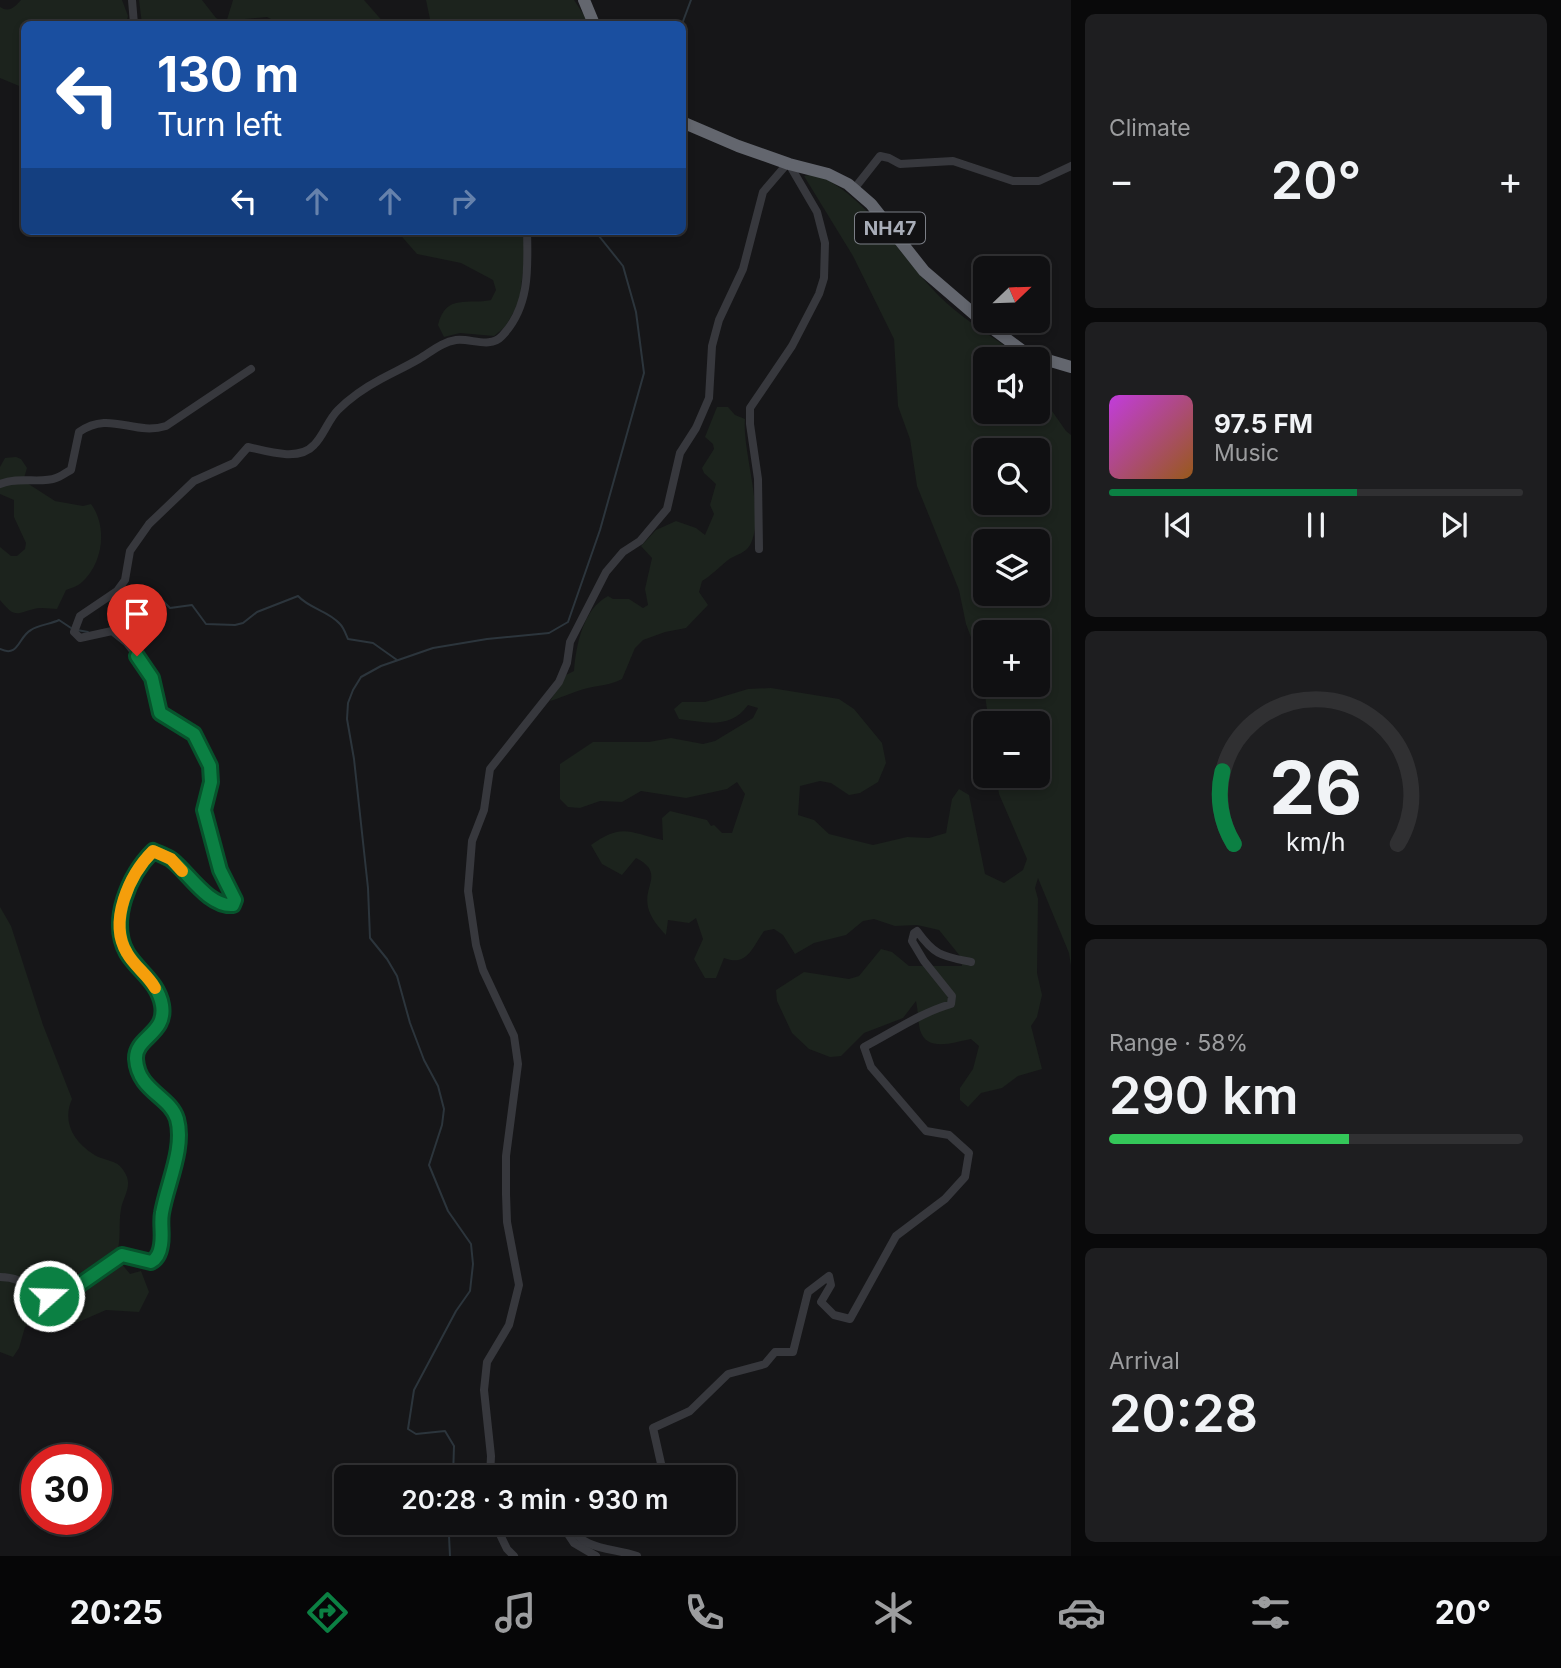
<!DOCTYPE html>
<meta charset="utf-8">
<style>
body{margin:0;font-family:Inter,sans-serif;background:#1e1e20;color:#f1f3f6;height:100vh;display:flex;flex-direction:column;font-size:26px;white-space:nowrap}
*{box-sizing:border-box;margin:0}
p{font-size:23px;color:#9c9d9f}
.icon{flex:none;width:38px;height:38px;fill:none;stroke:currentColor;stroke-width:2;stroke-linecap:round;stroke-linejoin:round}
.map{position:relative;flex:1;overflow:hidden}
.panel{display:flex;flex-direction:column;gap:14px;padding:14px;background:#09090a;width:490px}
.panel>*{flex:none}
.banner{position:absolute;left:21px;top:21px;width:665px;height:214px;border-radius:10px;box-shadow:0 4px 10px #0003,0 0 0 2px #303032;background:#1a4fa0;color:#fff;overflow:hidden}
.needle{width:46px;rotate:67deg}
.controls{position:absolute;left:973px;top:256px;display:grid;gap:14px}
.controls a{display:grid;place-items:center;width:77px;height:77px;border-radius:10px;background:#101012;box-shadow:0 4px 10px #0003,0 0 0 2px #303032;font-size:35px}
.speed{position:absolute;left:21px;top:1444px;display:flex;gap:14px;font-size:35px;font-weight:700;text-align:center}
.speed>*{display:grid;place-content:center;width:91px;height:91px;border-radius:50%;background:#101012;box-shadow:0 4px 10px #0003,0 0 0 2px #303032;line-height:1}
.speed .limit{border:10px solid #d22;background:#fff;color:#111}
.pin{position:absolute;display:grid;place-items:center;width:60px;height:60px;color:#fff;margin:-72px -30px;border-radius:50% 50% 50% 0;rotate:-45deg;box-shadow:0 0 7px #0007}
.pin .icon{rotate:45deg}
.me{position:absolute;width:77px;margin:-38px;rotate:70deg;stroke-linejoin:round;filter:drop-shadow(0 0 5px #0008)}
.turn{display:flex;align-items:center;gap:24px;height:147px;padding:0 21px;font-size:32px}
.turn .icon{width:91px;height:91px;stroke-width:2.5}
.turn b{display:block;font-size:49px;line-height:60px}
.lanes{display:flex;align-items:center;height:66px;padding:0 21px;background:#0003;justify-content:center;gap:35px;direction:ltr}
.lanes .off{opacity:.35}
.big{font-size:52px;font-weight:600;line-height:1.1}
.panel .widget{flex:1;display:flex;flex-direction:column;justify-content:center;gap:10px;min-width:0;padding:0 24px;border-radius:10px;background:#1e1e20}
.panel .dial{align-items:center;gap:0}
.dial svg{height:182px;overflow:visible;fill:none;stroke:#303032;stroke-width:7;stroke-linecap:round;text-anchor:middle}
.dial text{fill:#f1f3f6;stroke:none}
.song{display:flex;align-items:center;gap:21px}
.cover{width:84px;height:84px;border-radius:10px;background:linear-gradient(135deg,hsl(290 70% 55%),hsl(30 70% 35%))}
.played{height:7px;border-radius:4px;background:linear-gradient(90deg,#0b8043 60%,#303032 60%)}
.keys{display:flex;justify-content:space-around;direction:ltr}
.heat{display:flex;justify-content:space-between;align-items:center;font-size:38px;direction:ltr}
.charge{height:10px;border-radius:5px;background:linear-gradient(90deg,#34c759 58%,#303032 0)}
.trip{position:absolute;left:334px;top:1465px;width:402px;height:70px;border-radius:10px;background:#101012;box-shadow:0 4px 10px #0003,0 0 0 2px #303032;font-weight:600;line-height:70px;text-align:center}
.tabs{display:flex;height:112px;justify-content:space-around;align-items:center;background:#060607;color:#9c9d9f}
.tabs .icon{width:49px;height:49px}
.tabs .selected{color:#0b8043}
.tabs b{font-size:32px;color:#f1f3f6}
main{display:flex;flex:1;min-height:0}
.map>svg:first-child{display:block}
.green{fill:#1c231d;fill-rule:evenodd}
.lines{fill:none;stroke-linecap:round;stroke-linejoin:round}
.stream{stroke:#2c353c;stroke-width:2}
.minor{stroke:#37383d;stroke-width:8}
.highway{stroke:#63666e;stroke-width:12}
.route-casing{stroke:#07532c;stroke-width:18}
.route{stroke:#0b8043;stroke-width:12}
.slow{stroke:#f59e0b;stroke-width:12}
.labels{text-anchor:middle;dominant-baseline:central;stroke-width:7;stroke-linejoin:round;paint-order:stroke}
.shield{fill:#111113;stroke:#7b7e86;stroke-width:2}
.shield-label{font-size:19px;font-weight:bold;fill:#a8adb8}
</style>
<main>
<div class="map">
<svg width="1071" height="1556" viewBox="0 0 1071 1556">
<rect width="100%" height="100%" fill="#161618"/>
<g class="green">
<path d="M21,0h101l6,16 -2,8h-102v64l-24,-10v-71c9,6 15,0 21,-7z"/>
<polygon points="139,0 202,0 216,18 226,23 233,0 364,0 385,24 281,24 267,17 245,19 243,24 142,24"/>
<polygon points="426,0 574,0 586,18 587,24 431,24"/>
<path d="M815,174c55,23 83,81 124,122 20,20 46,36 69,52l7,11h-30v52h53v-20l28,40 5,4v531l-2,-13 -31,-75 -3,10 3,11 -1,74 5,22 -5,22 -6,9 11,43 -24,7 -16,12 -21,5 -13,14 -8,-7v-12l13,-19 6,-23 -8,-7c-17,3 -44,14 -51,-9 -2,-9 -2,-20 -4,-29l-13,17 -39,15 -23,23 -11,1 -21,-8 -17,-16 -15,-32 -1,-11 28,-18 45,7 10,-3 22,-27 11,3 17,14h53l-2,-10 -21,-26 -22,-5 -22,1 -21,-7 -11,2 -17,14 -32,8 -19,11 -12,-19 -9,-6 -10,2c-12,17 -17,36 -40,27l-8,20h-11l-11,-19 9,-20 -7,-21 -7,5 -21,-3 -2,15c-7,-7 -16,-18 -18,-28 -5,-22 17,-34 -12,-49l-14,17 -20,-11 -11,-19c31,-22 37,-13 72,-5l-1,-22 8,-7 37,9 4,6 3,-1 8,8h10l13,-39 -8,-12 -10,7 -41,9 -45,-7 -19,11 -22,-1 -20,7 -12,-1 -8,-8v-35l33,-22h56l22,-4 32,6 12,-3 38,-23 5,-10 -10,-3c-18,25 -43,17 -69,14l-5,-10 8,-7h23l43,-13 23,-1 68,11 15,10 28,34 4,20 -8,19 -18,11 -11,2 -18,-12 -11,-2 -20,5 -2,29 16,5 15,14 44,11 34,-8 22,1 17,-5 6,-34 7,-10 10,6 16,79 19,9 19,-13 4,-11 -28,-65 -3,-19h42v-52h-49l-9,-62 -14,-37 -7,-34 -42,-104 -7,-47 -12,-33 -4,-67 -41,-83 -49,-80zM985,450h53v52h-53zM985,541h53v52h-53zM985,632h53v52h-53z"/>
<path d="M397,231h125l4,17 -7,55 -14,24 -11,9 -34,-3 -16,4 -6,-12c8,-32 30,-20 53,-25l5,-10 -3,-10 -32,-17 -44,-9z"/>
<path d="M717,407h11l7,8 10,4c-3,33 21,97 5,126 -5,9 -14,9 -22,15 -9,7 -16,15 -26,21l-3,11 9,13 -22,23 -21,4 -22,8 -8,8 -13,31c-11,6 -22,6 -34,9 -13,3 -25,9 -38,13l16,-26 8,-4c2,-26 9,-62 34,-75l5,3h16l14,9 5,-3 -3,-16 7,-31 -11,-12 15,-16 20,-9 20,7 9,7 9,-21 -4,-9 6,-21 -12,-11 -2,-5 12,-19 -1,-5 -8,-7z"/>
<path d="M16,457l5,2 6,9 -3,10 3,5 28,18 28,5 8,-2c17,23 12,60 -10,79 -3,3 -10,5 -15,7l-9,19c-6,0 -16,-2 -23,0 -19,5 -19,9 -34,-9v-53l11,9h6l8,-7 1,-6 -12,-26v-17l-14,-6v-27l5,-9z"/>
<path d="M0,907l11,19 32,99 29,74c-10,22 1,42 21,55 13,9 26,3 34,23 4,11 -4,21 -6,32 -3,17 1,29 -5,48l14,17 11,-3 8,21 -10,20 -33,-2 -39,17 -33,-6 -9,6 -6,21 -6,9 -13,-5z"/>
</g>
<g class="lines">
<g class="stream">
<polyline points="682,24 691,0"/>
<polyline points="77,630 88,632"/>
<path d="M115,630c7,-3 20,-8 26,-13 7,-9 8,-16 21,-17l8,8 22,-3 14,19 29,1 8,-2 14,-11 41,-16c12,13 31,15 42,28 4,4 6,11 8,15l25,4 24,17"/>
<path d="M0,649c19,9 18,-12 31,-19 7,-5 20,-6 28,-10l12,8"/>
<polyline points="453,1477 454,1446 445,1431 416,1434 408,1429 414,1390 456,1311 470,1291 473,1264 471,1244 448,1211 429,1165 442,1125 444,1109 438,1086 424,1060 410,1023 397,976 387,959 370,938 368,888 354,759 347,719 348,703 353,690 361,677 381,666 433,648 487,639 549,633 568,622 600,530 644,373 636,312 623,266 595,231"/>
<polyline points="450,1556 449,1536 452,1522"/>
</g>
<g class="minor">
<polyline points="132,0 134,24"/>
<polyline points="854,189 880,156 889,158 900,164 953,161 1013,181 1039,181 1071,166"/>
<path d="M0,484c18,-8 41,0 56,-6 5,-1 10,-6 15,-8l8,-38c31,-22 54,4 87,-6l85,-57"/>
<polyline points="759,549 758,479 750,424 750,408 792,346 819,294 824,278 825,243 817,212 789,164"/>
<path d="M0,1277c25,0 36,16 58,21l26,-15 12,-11 26,-17 24,7 9,-2c7,-17 4,-30 7,-47 6,-31 28,-74 10,-103 -3,-6 -10,-9 -15,-14 -10,-9 -20,-23 -21,-36 -1,-23 31,-27 26,-55 -4,-20 -20,-32 -32,-48 -24,-31 -1,-81 23,-106 6,3 14,5 20,10 16,13 36,47 60,44l2,-5 -15,-30 -16,-60 7,-28 -1,-16 -16,-32 -34,-21 -8,-35 -7,-12 -18,-23 -15,-12 -32,7 -6,-6 6,-16 37,-25 8,-11 5,-29 19,-27 45,-43 40,-18 14,-16c18,4 51,15 66,-2 10,-10 14,-25 24,-35 12,-12 28,-23 43,-31 13,-7 26,-13 38,-20 12,-7 23,-17 37,-19 15,-2 34,9 46,-4 28,-29 26,-68 25,-105"/>
<polyline points="490,1477 491,1456 484,1390 487,1362 509,1325 519,1285 507,1222 506,1194 506,1156 518,1064 514,1036 483,970 476,945 468,891 472,841 484,810 490,769 559,682 567,663 570,642 606,572 623,552 640,541 667,509 680,453 696,428 709,398 712,346 719,320 743,269 763,192 787,164"/>
<path d="M637,1477l25,-9 -9,-40 37,-17 38,-37 37,-10 10,-12h18l15,-60 21,-16 2,9 -10,17 13,13 16,4 46,-83 49,-37 20,-22 4,-24 -20,-18 -23,-4 -55,-64 -7,-20c29,-15 56,-34 87,-43l1,-8 -28,-35 -12,-20 2,-8 3,-2c18,25 25,25 54,31"/>
<polyline points="494,1522 507,1549 514,1556"/>
<polyline points="560,1522 574,1543 596,1556"/>
<path d="M567,1522c16,30 44,25 70,34"/>
</g>
<g class="highway">
<polyline points="584,0 594,24"/>
<polyline points="682,122 738,146 789,164 828,174 848,184 871,204 924,271 981,320 1027,354 1071,367"/>
</g>
</g>
<g class="lines">
<defs>
<path id="route" d="M49,1296l9,2 8,-4 56,-39 29,7c6,-3 9,-10 10,-17 2,-11 -1,-22 1,-32 5,-29 23,-65 15,-94 -7,-23 -39,-28 -41,-60 -1,-22 31,-25 26,-54 -4,-23 -24,-34 -35,-52 -18,-32 2,-78 26,-102 6,3 14,5 20,10 16,13 36,46 60,44l2,-5 -15,-30 -16,-60 7,-28 -1,-16 -16,-32 -34,-21 -8,-35 -15,-22"/>
</defs>
<use href="#route" class="route-casing"/>
<use href="#route" class="route"/>
<path class="slow" d="M155,988c-7,-13 -21,-22 -28,-35 -19,-31 2,-78 26,-102l18,8 11,12"/>
</g>
<g class="labels">
<rect class="shield" x="855" y="212.5" width="70" height="31" rx="5"/>
<g class="shield-label">
<text x="890" y="228">NH47</text>
</g>
</g>
</svg>
<div class="controls">
<a><svg class="needle" viewBox="-14 -14 28 28"><path d="M0-13l5 13h-10z" fill="#e53935"/><path d="M0 13l5-13h-10z" fill="#9c9d9f"/></svg></a>
<a><svg class="icon" aria-label="sound" viewBox="0 0 24 24"><path d="M4 9h4l5-4v14l-5-4H4zM17 9q2 3 0 6"/></svg></a>
<a><svg class="icon" aria-label="search" viewBox="0 0 24 24"><circle cx="10" cy="10" r="6"/><path d="M15 15l6 6"/></svg></a>
<a><svg class="icon" aria-label="layers" viewBox="0 0 24 24"><path d="M12 4l9 5-9 5-9-5zM3 14l9 5 9-5"/></svg></a>
<a>+</a>
<a>−</a>
</div>
<div class="speed"><div class="limit">30</div></div>
<div class="pin" style="left:137px;top:656px;background:#d93025"><svg class="icon" aria-label="arrive" viewBox="0 0 24 24"><path d="M6 21V4h12l-3 4 3 4H6"/></svg></div>
<svg class="me" style="left:49px;top:1296px" viewBox="-20 -20 40 40"><circle r="17" fill="#0b8043" stroke="#fff" stroke-width="3"/><path d="M0-11L8 9 0 5-8 9z" fill="#fff"/></svg>
<div class="trip">20:28 · 3 min · 930 m</div>
<div class="banner">
<div class="turn"><svg class="icon" aria-label="left" viewBox="0 0 24 24"><path d="M17 20v-9H6M10 6l-5 5 5 5"/></svg><div><b>130 m</b>Turn left</div></div>
<div class="lanes"><svg class="icon" aria-label="left" viewBox="0 0 24 24"><path d="M17 20v-9H6M10 6l-5 5 5 5"/></svg><svg class="icon off" aria-label="ahead" viewBox="0 0 24 24"><path d="M12 20V5M6 11l6-6 6 6"/></svg><svg class="icon off" aria-label="ahead" viewBox="0 0 24 24"><path d="M12 20V5M6 11l6-6 6 6"/></svg><svg class="icon off" aria-label="right" viewBox="0 0 24 24"><path d="M7 20v-9h11M14 6l5 5-5 5"/></svg></div>
</div>
</div>
<section class="panel">
<div class="widget"><p>Climate</p>
<div class="heat"><a>−</a><b class="big">20°</b><a>+</a></div>
</div>
<div class="widget">
<div class="song"><i class="cover"></i><div><b>97.5 FM</b><p>Music</p></div></div>
<div class="played"></div>
<div class="keys"><svg class="icon" aria-label="previous" viewBox="0 0 24 24"><path d="M18 5L8 12l10 7zM5 5v14"/></svg><svg class="icon" aria-label="pause" viewBox="0 0 24 24"><path d="M8 5v14M16 5v14"/></svg><svg class="icon" aria-label="next" viewBox="0 0 24 24"><path d="M6 5l10 7-10 7zM19 5v14"/></svg></div>
</div>
<div class="widget dial"><svg viewBox="0 0 100 80">
<path d="M14 69A42 42 0 1 1 86 69"/>
<path d="M14 69A42 42 0 0 1 9 37" stroke="#0b8043"/>
<text x="50" y="56" font-size="32" font-weight="700">26</text>
<text x="50" y="72" font-size="11">km/h</text>
</svg></div>
<div class="widget"><p>Range · 58%</p><b class="big">290 km</b><div class="charge"></div></div>
<div class="widget"><p>Arrival</p><b class="big">20:28</b></div>
</section>
</main>
<nav class="tabs">
<b>20:25</b>
<svg class="icon selected" aria-label="directions" viewBox="0 0 24 24"><path d="M12 3l9 9-9 9-9-9zM9 14v-3h6M13 9l2 2-2 2"/></svg>
<svg class="icon" aria-label="music" viewBox="0 0 24 24"><path d="M9 18V5l10-2v13"/><circle cx="6" cy="18" r="3"/><circle cx="16" cy="16" r="3"/></svg>
<svg class="icon" aria-label="phone" viewBox="0 0 24 24"><path d="M5 4h4l2 5-3 2q2 4 5 5l2-3 5 2v4C11 20 4 13 5 4z"/></svg>
<svg class="icon" aria-label="climate" viewBox="0 0 24 24"><path d="M12 3v18M4 7l16 10M4 17L20 7"/></svg>
<svg class="icon" aria-label="car" viewBox="0 0 24 24"><path d="M5 17H2v-5l4-1 3-4h7l3 4 3 1v5h-3M9 17h6M6 11h13"/><circle cx="7" cy="17" r="2"/><circle cx="17" cy="17" r="2"/></svg>
<svg class="icon" aria-label="filters" viewBox="0 0 24 24"><path d="M4 7h16M4 17h16"/><circle cx="9" cy="7" r="2"/><circle cx="15" cy="17" r="2"/></svg>
<b>20°</b>
</nav>
